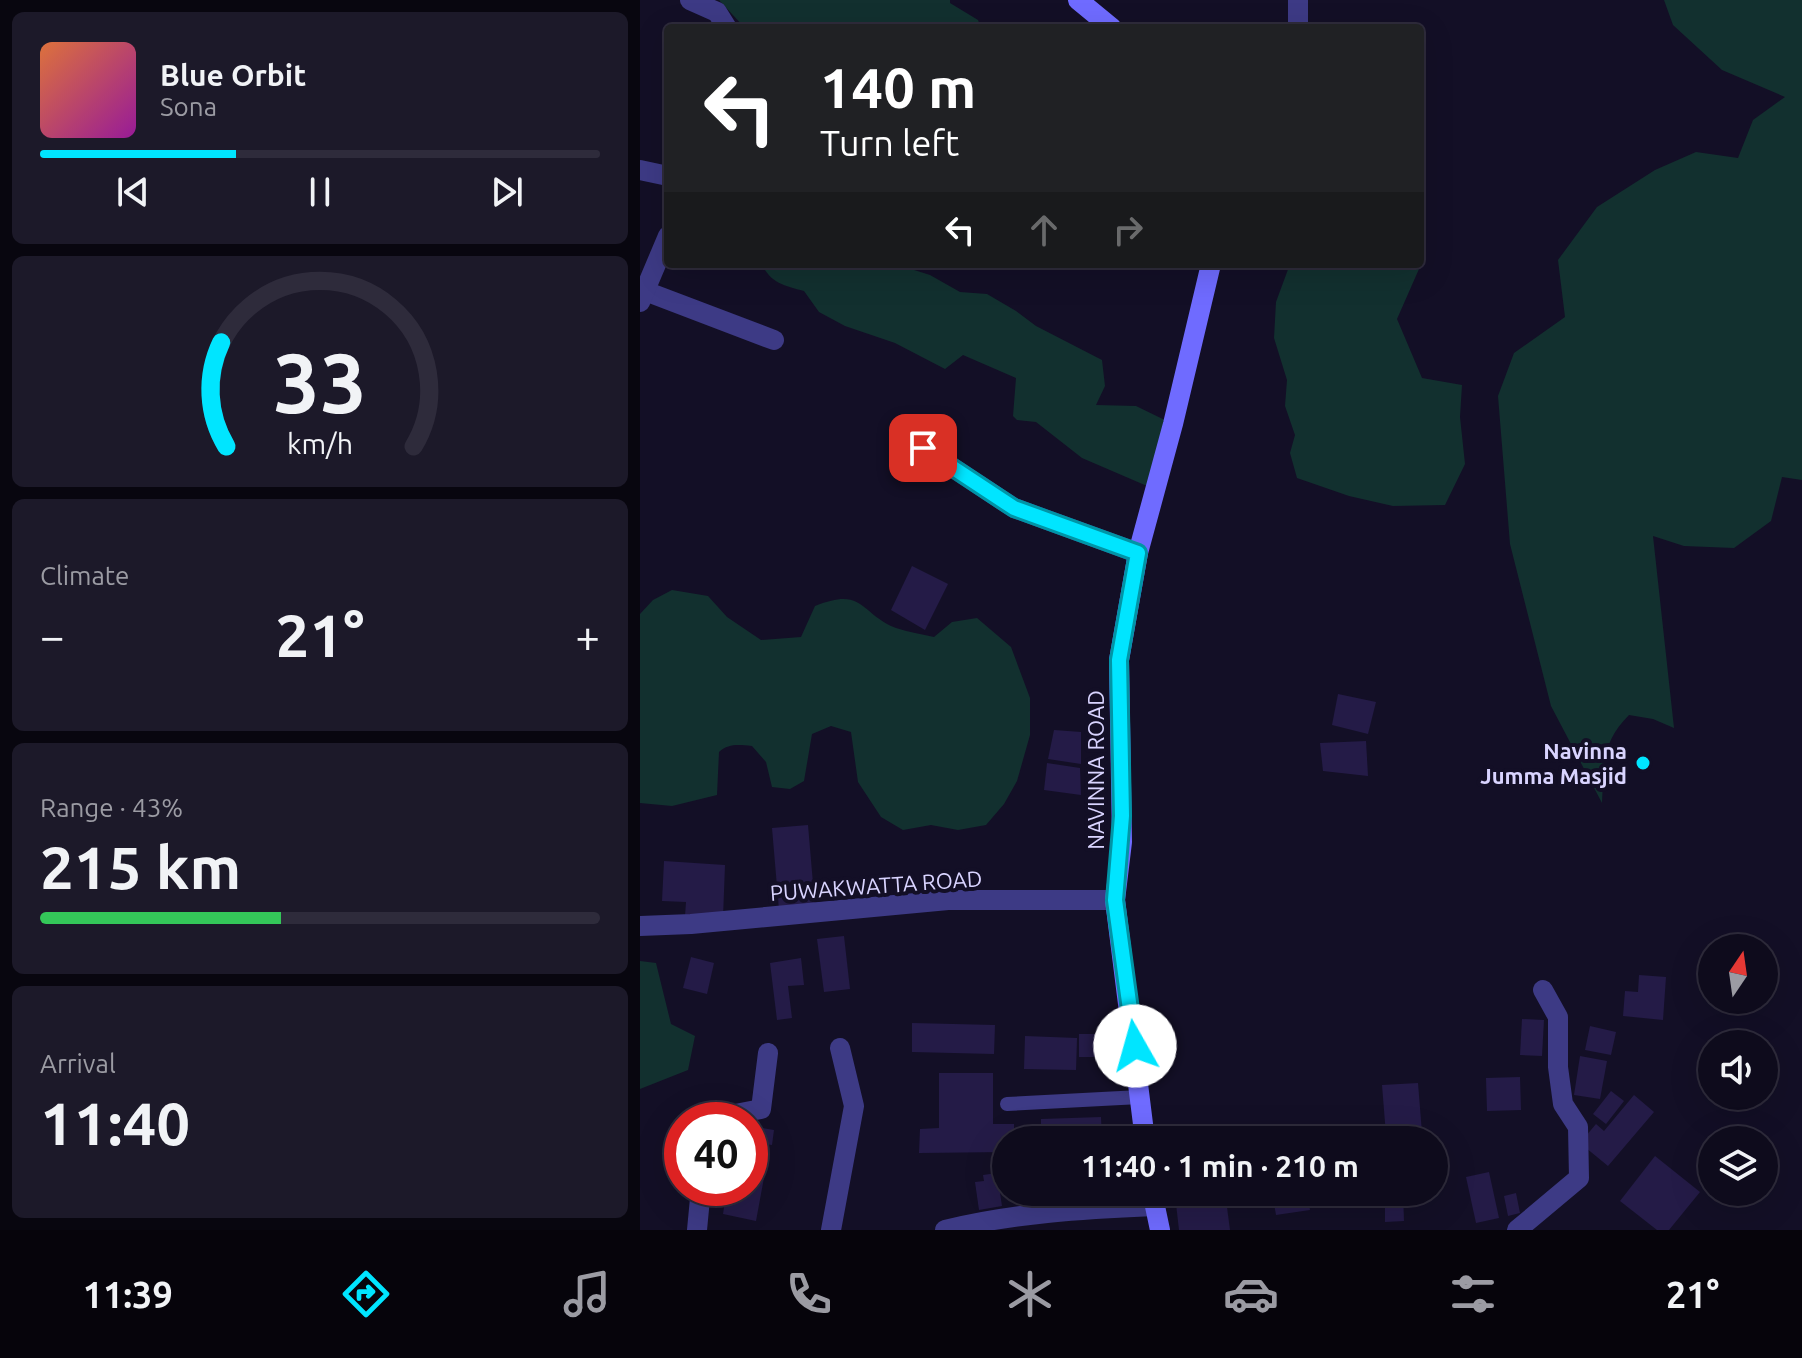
<!DOCTYPE html>
<meta charset="utf-8">
<style>
body{margin:0;font-family:Ubuntu,sans-serif;background:#1c1929;color:#f1f3f6;height:100vh;display:flex;flex-direction:column;font-size:30px;white-space:nowrap}
*{box-sizing:border-box;margin:0}
p{font-size:26px;color:#9b9ba3}
.icon{flex:none;width:44px;height:44px;fill:none;stroke:currentColor;stroke-width:2;stroke-linecap:round;stroke-linejoin:round}
.map{position:relative;flex:1;overflow:hidden}
.details{display:flex;flex-direction:column;gap:12px;padding:12px;background:#08060f;width:640px}
.details>*{flex:none}
.hud{position:absolute;left:24px;top:24px;width:760px;height:244px;border-radius:8px;box-shadow:0 8px 32px #0002,0 0 0 2px #2e2b3b;background:#202124;color:#fff;overflow:hidden}
.needle{width:52px;rotate:13deg}
.fabs{position:absolute;left:1058px;top:934px;display:grid;gap:16px}
.fabs a{display:grid;place-items:center;width:80px;height:80px;border-radius:50%;background:#0e0b1c;box-shadow:0 8px 32px #0002,0 0 0 2px #2e2b3b;font-size:40px}
.speed{position:absolute;left:24px;top:1102px;display:flex;gap:16px;font-size:40px;font-weight:700;text-align:center}
.speed>*{display:grid;place-content:center;width:104px;height:104px;border-radius:50%;background:#0e0b1c;box-shadow:0 8px 32px #0002,0 0 0 2px #2e2b3b;line-height:1}
.speed .limit{border:12px solid #d22;background:#fff;color:#111}
.pin{position:absolute;display:grid;place-items:center;width:68px;height:68px;color:#fff;margin:-34px;border-radius:16px;box-shadow:0 4px 12px #0006}
.me{position:absolute;width:88px;margin:-44px;rotate:353deg;stroke-linejoin:round;filter:drop-shadow(0 0 6px #0008)}
.turn{display:flex;align-items:center;gap:28px;height:168px;padding:0 24px;font-size:36px}
.turn .icon{width:104px;height:104px;stroke-width:2.5}
.turn b{display:block;font-size:56px;line-height:68px}
.lanes{display:flex;align-items:center;height:76px;padding:0 24px;background:#0003;justify-content:center;gap:40px;direction:ltr}
.lanes .off{opacity:.35}
.big{font-size:60px;font-weight:700;line-height:1.1}
.details .widget{flex:1;display:flex;flex-direction:column;justify-content:center;gap:12px;min-width:0;padding:0 28px;border-radius:12px;background:#1c1929}
.details .dial{align-items:center;gap:0}
.dial svg{height:208px;overflow:visible;fill:none;stroke:#2e2b3b;stroke-width:7;stroke-linecap:round;text-anchor:middle}
.dial text{fill:#f1f3f6;stroke:none}
.song{display:flex;align-items:center;gap:24px}
.cover{width:96px;height:96px;border-radius:12px;background:linear-gradient(135deg,hsl(20 70% 55%),hsl(300 70% 35%))}
.played{height:8px;border-radius:4px;background:linear-gradient(90deg,#00e5ff 35%,#2e2b3b 35%)}
.keys{display:flex;justify-content:space-around;direction:ltr}
.heat{display:flex;justify-content:space-between;align-items:center;font-size:44px;direction:ltr}
.charge{height:12px;border-radius:6px;background:linear-gradient(90deg,#34c759 43%,#2e2b3b 0)}
.trip{position:absolute;left:352px;top:1126px;width:456px;height:80px;border-radius:40px;background:#0e0b1c;box-shadow:0 8px 32px #0002,0 0 0 2px #2e2b3b;font-weight:700;line-height:80px;text-align:center}
.dock{display:flex;height:128px;justify-content:space-around;align-items:center;background:#06040b;color:#9b9ba3}
.dock .icon{width:56px;height:56px}
.dock .current{color:#00e5ff}
.dock b{font-size:36px;color:#f1f3f6}
main{display:flex;flex:1;min-height:0}
.map>svg:first-child{display:block}
.green{fill:#12302f}
.building{fill:#241b47}
.lines{fill:none;stroke-linecap:round;stroke-linejoin:round}
.lane{stroke:#3d3a85;stroke-width:14}
.street{stroke:#3d3a85;stroke-width:20}
.secondary{stroke:#6f6bff;stroke-width:20}
.route-casing{stroke:#0095a6;stroke-width:20}
.route{stroke:#00e5ff;stroke-width:14}
.poi-dot{fill:#00e5ff;stroke:#130f26;stroke-width:3}
.labels{text-anchor:middle;dominant-baseline:central;stroke-width:8;stroke-linejoin:round;paint-order:stroke}
.poi-label{font-size:22px;font-weight:bold;fill:#d9d4ff;stroke:#130f26;text-anchor:end}
.street-label{font-size:22px;fill:#d9d4ff;stroke:#130f26}
</style>
<main>
<section class="details">
<div class="widget">
<div class="song"><i class="cover"></i><div><b>Blue Orbit</b><p>Sona</p></div></div>
<div class="played"></div>
<div class="keys"><svg class="icon" aria-label="previous" viewBox="0 0 24 24"><path d="M18 5L8 12l10 7zM5 5v14"/></svg><svg class="icon" aria-label="pause" viewBox="0 0 24 24"><path d="M8 5v14M16 5v14"/></svg><svg class="icon" aria-label="next" viewBox="0 0 24 24"><path d="M6 5l10 7-10 7zM19 5v14"/></svg></div>
</div>
<div class="widget dial"><svg viewBox="0 0 100 80">
<path d="M14 69A42 42 0 1 1 86 69"/>
<path d="M14 69A42 42 0 0 1 12 29" stroke="#00e5ff"/>
<text x="50" y="56" font-size="32" font-weight="700">33</text>
<text x="50" y="72" font-size="11">km/h</text>
</svg></div>
<div class="widget"><p>Climate</p>
<div class="heat"><a>−</a><b class="big">21°</b><a>+</a></div>
</div>
<div class="widget"><p>Range · 43%</p><b class="big">215 km</b><div class="charge"></div></div>
<div class="widget"><p>Arrival</p><b class="big">11:40</b></div>
</section>
<div class="map">
<svg width="1162" height="1230" viewBox="0 0 1162 1230">
<rect width="100%" height="100%" fill="#130f26"/>
<g class="green">
<polygon points="79,0 310,0 310,3 338,20 341,28 105,28"/>
<path d="M1024,0h138v480l-20,-3 -11,44 -37,27 -50,-2 -31,-10 21,192 -21,-9 -24,-4c-28,28 -25,51 -27,88l-51,-97 -41,-162 -12,-148 16,-43 51,-36 -7,-57 39,-53 58,-37 41,-18 42,6 15,-38 32,-23 -63,-27 -49,-45z"/>
<path d="M122,264h133l35,11 30,17 27,2 29,17 20,15 66,34 3,26 -9,19 40,1 37,18 -19,65 -72,-31 -46,-36 -19,-2 -4,-4 3,-38 -53,-23 -18,14 -50,-26 -50,-17 -26,-14 -15,-21c-19,-5 -34,-8 -42,-27z"/>
<polygon points="650,264 777,264 779,269 757,319 782,378 822,385 820,417 825,464 805,505 753,506 709,496 657,478 650,453 655,435 645,406 647,380 634,338 636,302"/>
<path d="M32,590l36,6 19,21 34,23 40,-3 14,-31c49,-20 44,7 81,22 12,4 26,6 38,9l18,-15 25,-4 34,29 19,51v37l-13,46 -13,23 -18,21 -28,5 -27,-5 -28,5 -22,-13 -23,-35 -7,-50 -20,-6 -19,8 -8,47 -14,8 -18,-2 -6,-25 -14,-16c-13,-1 -23,-3 -33,6l-2,43 -45,11 -32,-3v-189l13,-14z"/>
<polygon points="0,961 16,963 31,1024 55,1036 48,1070 0,1089"/>
</g>
<g class="building">
<polygon points="272,566 308,584 285,630 251,610"/>
<polygon points="698,694 736,702 728,734 692,725"/>
<polygon points="414,730 441,732 441,764 408,759"/>
<polygon points="726,741 728,776 683,771 680,743"/>
<polygon points="407,763 440,768 441,795 404,790"/>
<polygon points="168,825 175,907 139,910 132,828"/>
<polygon points="24,861 85,865 83,918 45,916 46,902 22,901"/>
<polygon points="204,936 210,989 184,992 177,939"/>
<polygon points="51,957 74,963 67,994 43,988"/>
<polygon points="161,958 164,985 148,986 152,1018 137,1020 130,963"/>
<polygon points="999,975 1026,977 1023,1020 983,1016 985,991 998,992"/>
<polygon points="882,1019 904,1020 902,1056 880,1055"/>
<polygon points="272,1023 355,1025 354,1054 272,1052"/>
<polygon points="950,1026 976,1032 971,1055 945,1050"/>
<rect x="439" y="1034" width="27" height="23"/>
<polygon points="385,1036 437,1038 436,1070 384,1069"/>
<polygon points="940,1056 967,1061 960,1099 934,1095"/>
<polygon points="299,1073 353,1073 353,1124 374,1124 374,1140 366,1140 366,1152 279,1153 280,1129 299,1128"/>
<polygon points="880,1077 881,1110 847,1111 846,1078"/>
<polygon points="778,1083 782,1133 746,1135 742,1085"/>
<polygon points="971,1091 984,1101 966,1124 953,1114"/>
<polygon points="994,1095 1014,1112 968,1166 940,1143 956,1124 964,1131"/>
<polygon points="461,1117 462,1140 401,1140 401,1119"/>
<polygon points="110,1126 134,1130 132,1145 110,1142"/>
<polygon points="1015,1156 1060,1192 1029,1230 1017,1230 980,1201"/>
<polygon points="110,1165 126,1167 116,1221 83,1214 87,1188 110,1188"/>
<polygon points="849,1172 859,1218 836,1223 826,1177"/>
<polygon points="357,1173 362,1206 339,1210 335,1182 344,1181 343,1175"/>
<polygon points="392,1192 412,1192 413,1207 393,1209"/>
<polygon points="441,1192 482,1192 483,1200 442,1204"/>
<polygon points="558,1192 585,1192 590,1230 539,1230 535,1195"/>
<polygon points="632,1192 667,1192 670,1210 636,1215"/>
<polygon points="676,1192 708,1192 709,1203 677,1206"/>
<polygon points="745,1192 763,1192 764,1221 745,1222"/>
<polygon points="876,1193 880,1213 868,1216 864,1196"/>
</g>
<g class="lines">
<polyline class="lane" points="367,1104 500,1097"/>
<g class="street">
<polyline points="50,0 77,12 87,28"/>
<polyline points="658,28 658,0"/>
<polyline points="0,170 28,176"/>
<polyline points="5,291 134,340"/>
<polyline points="0,302 28,236"/>
<polyline points="283,448 374,508 498,553"/>
<polyline points="0,926 51,924 308,900 475,900"/>
<polyline points="79,1120 80,1117 121,1109 128,1053"/>
<polyline points="57,1230 61,1188"/>
<polyline points="191,1230 214,1106 200,1048"/>
<path d="M305,1230c68,-17 140,-21 210,-24"/>
<polyline points="877,1230 939,1178 938,1127 923,1104 918,1067 918,1017 903,990"/>
</g>
<g class="secondary">
<polyline points="438,0 472,28"/>
<polyline points="505,1140 475,900 482,842 479,660 498,553 533,424 571,264"/>
<polyline points="512,1192 520,1230"/>
</g>
</g>
<g class="lines">
<defs>
<polyline id="route" points="283,448 374,508 498,553 479,660 482,816 475,900 495,1046"/>
</defs>
<use href="#route" class="route-casing"/>
<use href="#route" class="route"/>
</g>
<circle class="poi-dot" cx="1003" cy="763" r="8"/>
<g class="labels">
<g class="poi-label">
<text x="987" y="750">Navinna<tspan x="987" dy="25">Jumma Masjid</tspan></text>
</g>
<g class="street-label">
<text transform="translate(455 770) rotate(-90)">NAVINNA ROAD</text>
<text transform="translate(236 885) rotate(-4)">PUWAKWATTA ROAD</text>
</g>
</g>
</svg>
<div class="fabs">
<a><svg class="needle" viewBox="-14 -14 28 28"><path d="M0-13l5 13h-10z" fill="#e53935"/><path d="M0 13l5-13h-10z" fill="#9b9ba3"/></svg></a>
<a><svg class="icon" aria-label="sound" viewBox="0 0 24 24"><path d="M4 9h4l5-4v14l-5-4H4zM17 9q2 3 0 6"/></svg></a>
<a><svg class="icon" aria-label="layers" viewBox="0 0 24 24"><path d="M12 4l9 5-9 5-9-5zM3 14l9 5 9-5"/></svg></a>
</div>
<div class="speed"><div class="limit">40</div></div>
<div class="pin" style="left:283px;top:448px;background:#d93025"><svg class="icon" aria-label="arrive" viewBox="0 0 24 24"><path d="M6 21V4h12l-3 4 3 4H6"/></svg></div>
<svg class="me" style="left:495px;top:1046px" viewBox="-20 -20 40 40"><circle r="19" fill="#fff"/><path d="M0-13L10 11 0 6-10 11z" fill="#00e5ff"/></svg>
<div class="trip">11:40 · 1 min · 210 m</div>
<div class="hud">
<div class="turn"><svg class="icon" aria-label="left" viewBox="0 0 24 24"><path d="M17 20v-9H6M10 6l-5 5 5 5"/></svg><div><b>140 m</b>Turn left</div></div>
<div class="lanes"><svg class="icon" aria-label="left" viewBox="0 0 24 24"><path d="M17 20v-9H6M10 6l-5 5 5 5"/></svg><svg class="icon off" aria-label="ahead" viewBox="0 0 24 24"><path d="M12 20V5M6 11l6-6 6 6"/></svg><svg class="icon off" aria-label="right" viewBox="0 0 24 24"><path d="M7 20v-9h11M14 6l5 5-5 5"/></svg></div>
</div>
</div>
</main>
<nav class="dock">
<b>11:39</b>
<svg class="icon current" aria-label="directions" viewBox="0 0 24 24"><path d="M12 3l9 9-9 9-9-9zM9 14v-3h6M13 9l2 2-2 2"/></svg>
<svg class="icon" aria-label="music" viewBox="0 0 24 24"><path d="M9 18V5l10-2v13"/><circle cx="6" cy="18" r="3"/><circle cx="16" cy="16" r="3"/></svg>
<svg class="icon" aria-label="phone" viewBox="0 0 24 24"><path d="M5 4h4l2 5-3 2q2 4 5 5l2-3 5 2v4C11 20 4 13 5 4z"/></svg>
<svg class="icon" aria-label="climate" viewBox="0 0 24 24"><path d="M12 3v18M4 7l16 10M4 17L20 7"/></svg>
<svg class="icon" aria-label="car" viewBox="0 0 24 24"><path d="M5 17H2v-5l4-1 3-4h7l3 4 3 1v5h-3M9 17h6M6 11h13"/><circle cx="7" cy="17" r="2"/><circle cx="17" cy="17" r="2"/></svg>
<svg class="icon" aria-label="filters" viewBox="0 0 24 24"><path d="M4 7h16M4 17h16"/><circle cx="9" cy="7" r="2"/><circle cx="15" cy="17" r="2"/></svg>
<b>21°</b>
</nav>
